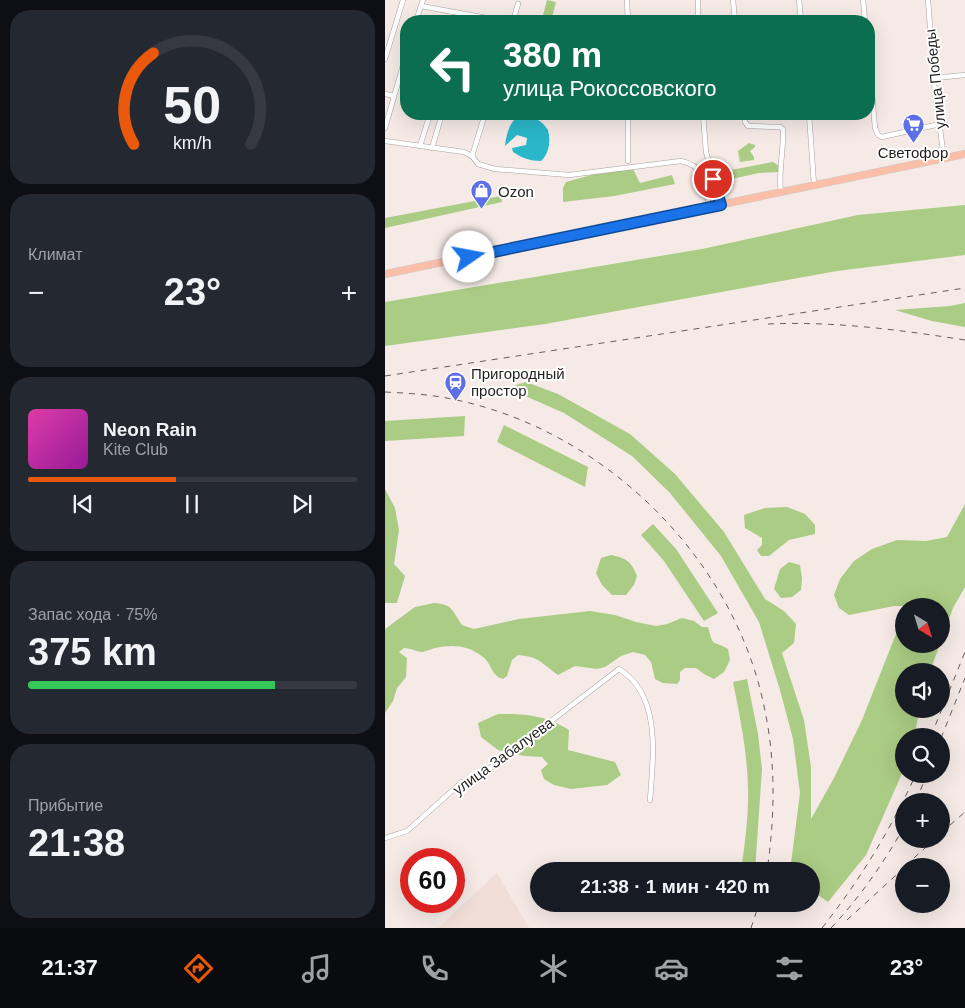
<!DOCTYPE html>
<html lang="ru">
<meta charset="utf-8">
<style>
body{margin:0;font-family:Helvetica,sans-serif;background:#242831;color:#f1f3f6;height:100vh;display:flex;flex-direction:column;font-size:19px;white-space:nowrap}
*{box-sizing:border-box;margin:0}
p{font-size:16px;color:#9ea1a6}
.icon{flex:none;width:28px;height:28px;fill:none;stroke:currentColor;stroke-width:2;stroke-linecap:round;stroke-linejoin:round}
.map{position:relative;flex:1;overflow:hidden}
.panel{display:flex;flex-direction:column;gap:10px;padding:10px;background:#0d0f14;width:385px}
.panel>*{flex:none}
.banner{position:absolute;left:15px;top:15px;width:475px;height:105px;border-radius:20px;box-shadow:0 5px 20px #0002;background:#0b6e4f;color:#fff;overflow:hidden}
.needle{width:32px;rotate:142deg}
.controls{position:absolute;left:510px;top:598px;display:grid;gap:10px}
.controls a{display:grid;place-items:center;width:55px;height:55px;border-radius:50%;background:#171b24;box-shadow:0 5px 20px #0002;font-size:25px}
.speed{position:absolute;left:15px;top:848px;display:flex;gap:10px;font-size:25px;font-weight:700;text-align:center}
.speed>*{display:grid;place-content:center;width:65px;height:65px;border-radius:50%;background:#171b24;box-shadow:0 5px 20px #0002;line-height:1}
.speed .limit{border:8px solid #d22;background:#fff;color:#111}
.pin{position:absolute;display:grid;place-items:center;width:42px;height:42px;color:#fff;margin:-21px;border:2px solid #fff;border-radius:50%;box-shadow:0 1px 5px #0007}
.me{position:absolute;width:55px;margin:-28px;rotate:78deg;stroke-linejoin:round;filter:drop-shadow(0 0 4px #0008)}
.turn{display:flex;align-items:center;gap:18px;height:105px;padding:0 20px;font-size:22px}
.turn .icon{width:65px;height:65px;stroke-width:2.5}
.turn b{display:block;font-size:35px;line-height:42px}
.big{font-size:38px;font-weight:600;line-height:1.1}
.panel .widget{flex:1;display:flex;flex-direction:column;justify-content:center;gap:8px;min-width:0;padding:0 18px;border-radius:20px;background:#242831}
.panel .dial{align-items:center;gap:0}
.dial svg{height:130px;overflow:visible;fill:none;stroke:#363941;stroke-width:7;stroke-linecap:round;text-anchor:middle}
.dial text{fill:#f1f3f6;stroke:none}
.song{display:flex;align-items:center;gap:15px}
.cover{width:60px;height:60px;border-radius:8px;background:linear-gradient(135deg,hsl(320 70% 55%),hsl(300 70% 35%))}
.played{height:5px;border-radius:2px;background:linear-gradient(90deg,#ea580c 45%,#363941 45%)}
.keys{display:flex;justify-content:space-around;direction:ltr}
.heat{display:flex;justify-content:space-between;align-items:center;font-size:28px;direction:ltr}
.charge{height:8px;border-radius:4px;background:linear-gradient(90deg,#34c759 75%,#363941 0)}
.trip{position:absolute;left:145px;top:862px;width:290px;height:50px;border-radius:25px;background:#171b24;box-shadow:0 5px 20px #0002;font-weight:600;line-height:50px;text-align:center}
.dock{display:flex;height:80px;justify-content:space-around;align-items:center;background:#090b0e;color:#9ea1a6}
.dock .icon{width:35px;height:35px}
.dock .active{color:#ea580c}
.dock b{font-size:22px;color:#f1f3f6}
main{display:flex;flex:1;min-height:0}
.map>svg:first-child{display:block}
.built{fill:#f1ded7}
.green{fill:#abcc84}
.water{fill:#2ab7c9}
.lines{fill:none;stroke-linecap:round;stroke-linejoin:round}
.street-casing{stroke:#aaa09d;stroke-width:5.5}
.primary-casing{stroke:#cac9c9;stroke-width:8}
.street{stroke:#fff;stroke-width:4.5}
.primary{stroke:#fbbfa9;stroke-width:7}
.rail{stroke:#655f5d;stroke-width:1;stroke-dasharray:6 6;stroke-linecap:butt}
.route-casing{stroke:#114b97;stroke-width:12}
.route{stroke:#1a73e8;stroke-width:9}
.labels{text-anchor:middle;dominant-baseline:central;stroke-width:4;stroke-linejoin:round;paint-order:stroke}
.street-label{font-size:15px;fill:#231f1e;stroke:#fff}
.poi-label{font-size:15px;fill:#231f1e;stroke:#fff;text-anchor:start}
</style>
<main>
<section class="panel">
<div class="widget dial"><svg viewBox="0 0 100 80">
<path d="M14 69A42 42 0 1 1 86 69"/>
<path d="M14 69A42 42 0 0 1 26 13" stroke="#ea580c"/>
<text x="50" y="56" font-size="32" font-weight="700">50</text>
<text x="50" y="72" font-size="11">km/h</text>
</svg></div>
<div class="widget"><p>Климат</p>
<div class="heat"><a>−</a><b class="big">23°</b><a>+</a></div>
</div>
<div class="widget">
<div class="song"><i class="cover"></i><div><b>Neon Rain</b><p>Kite Club</p></div></div>
<div class="played"></div>
<div class="keys"><svg class="icon" aria-label="previous" viewBox="0 0 24 24"><path d="M18 5L8 12l10 7zM5 5v14"/></svg><svg class="icon" aria-label="pause" viewBox="0 0 24 24"><path d="M8 5v14M16 5v14"/></svg><svg class="icon" aria-label="next" viewBox="0 0 24 24"><path d="M6 5l10 7-10 7zM19 5v14"/></svg></div>
</div>
<div class="widget"><p>Запас хода · 75%</p><b class="big">375 km</b><div class="charge"></div></div>
<div class="widget"><p>Прибытие</p><b class="big">21:38</b></div>
</section>
<div class="map">
<svg width="580" height="928" viewBox="0 0 580 928">
<rect width="100%" height="100%" fill="#f5eae6"/>
<polygon class="built" points="112,873 144,928 53,928"/>
<g class="green">
<polygon points="162,0 171,2 166,21 157,19"/>
<polygon points="364,143 370,145 370,147 365,151 369,157 369,160 355,162 353,151"/>
<polygon points="388,162 396,167 395,172 374,173 342,180 346,170"/>
<polygon points="248,169 255,183 287,175 290,184 229,196 178,202 178,188 181,182 210,174"/>
<polygon points="116,196 117,202 0,228 0,218"/>
<polygon points="580,205 580,255 452,271 160,324 0,346 0,302 317,249 473,215"/>
<polygon points="580,303 580,327 547,321 510,310 565,306"/>
<polygon points="141,382 173,394 245,434 290,474 339,532 380,599 399,611 411,624 409,643 397,653 419,720 426,767 426,819 449,778 477,720 511,634 519,620 519,644 555,644 545,671 519,671 519,709 534,709 530,736 519,736 519,769 481,855 443,902 426,890 426,871 405,871 415,793 408,739 395,690 374,622 336,556 285,493 247,456 179,413 138,395 131,385"/>
<polygon points="80,416 79,436 0,441 0,421"/>
<polygon points="119,425 203,467 200,487 112,442"/>
<polygon points="0,489 10,508 14,530 9,564 20,576 12,603 0,603"/>
<polygon points="580,504 580,587 568,608 556,641 556,606 509,606 464,615 454,608 449,595 455,579 469,561 487,549 512,540 541,541 562,537"/>
<polygon points="402,507 420,514 430,525 430,534 404,540 384,556 376,556 372,550 377,545 377,538 360,528 359,515 380,508"/>
<polygon points="268,524 291,549 333,613 319,621 279,561 256,535"/>
<path d="M226,555c15,3 20,6 26,21l-3,9 -8,10h-14l-10,-10 -6,-12 5,-15z"/>
<polygon points="404,562 415,565 417,578 416,590 407,597 396,598 389,589 395,569"/>
<path d="M49,603c19,1 18,8 28,22l12,4 45,-10 71,-8 25,4 21,7 20,4 11,-2 15,-6 12,3 8,6h6c6,21 2,12 20,22l2,11 -6,12 -10,7 -10,-5 -8,-6h-11l-5,4v8l-3,4 -14,-1 -8,-4 -4,-17 -6,-7 -12,-3 -12,4 -16,11 -8,2 -22,-3 -17,9c-17,-12 -18,-18 -40,-20l-6,5 -5,16 -4,3c-12,-3 -11,-15 -20,-22 -15,-12 -30,-13 -48,-9 -4,1 -8,3 -12,4 -6,0 -12,-4 -19,-4l-5,4 8,6 -1,19 -9,11 -4,13 -8,12v-84l30,-22z"/>
<path d="M362,679l11,55 4,35 -7,102h-14c4,-28 8,-57 7,-85 -1,-35 -8,-69 -15,-104z"/>
<path d="M113,714c29,0 46,1 71,16l-1,20 47,12 6,13 -14,10 -36,4 -17,-4 -10,-6 -3,-9 7,-6 -6,-7 -18,-1 -26,-6 -17,-13 -3,-14z"/>
</g>
<path class="water" d="M137,115c11,0 20,6 26,15 3,11 1,24 -7,31 -11,0 -19,-3 -28,-9l-1,-4 14,-3 1,-7 -10,-3 -12,11c1,-11 5,-28 17,-31z"/>
<g class="lines">
<defs>
<g id="street">
<polyline points="242,0 243,21"/>
<polyline points="313,0 313,21"/>
<polyline points="348,0 350,21"/>
<polyline points="414,0 416,21"/>
<polyline points="478,0 480,21"/>
<polyline points="543,0 550,93 559,158"/>
<polyline points="36,6 118,21"/>
<polyline points="31,21 38,0"/>
<polyline points="73,21 75,14"/>
<polyline points="128,21 133,4"/>
<polyline points="484,58 490,128 493,135 497,137 555,124"/>
<polyline points="0,59 18,0"/>
<polyline points="549,78 580,75"/>
<polyline points="0,94 9,96"/>
<polyline points="243,114 243,161"/>
<polyline points="318,114 321,152 336,205"/>
<path d="M359,114l1,8 3,4 32,1 3,2c1,22 -5,42 -2,63"/>
<polyline points="424,114 429,185"/>
<polyline points="0,128 21,55"/>
<path d="M0,141l79,11 8,4 6,8 17,5 74,6 112,-14c25,5 24,24 28,46"/>
<polyline points="35,146 45,114"/>
<polyline points="47,148 57,114"/>
<polyline points="87,156 100,114"/>
<path d="M0,838l22,-7 55,-49 11,-1 146,-112c43,26 34,88 31,131"/>
</g>
<polyline id="primary" points="0,274 580,154"/>
</defs>
<use href="#street" class="street-casing"/>
<use href="#primary" class="primary-casing"/>
<use href="#street" class="street"/>
<use href="#primary" class="primary"/>
<g class="rail">
<path d="M383,324c67,-3 132,6 197,16"/>
<polyline points="0,376 580,288"/>
<path d="M0,392c19,1 38,2 56,5 155,26 291,155 323,309 12,55 11,110 3,165"/>
<polyline points="546,736 580,652"/>
<polyline points="556,738 580,678"/>
<polyline points="531,801 542,774"/>
<polyline points="556,833 580,812"/>
<polyline points="520,866 550,839"/>
<polyline points="462,920 519,868"/>
<polyline points="366,928 374,904"/>
<path d="M437,928c38,-48 69,-99 94,-154"/>
<path d="M446,928c29,-31 52,-64 73,-101"/>
</g>
</g>
<g class="lines">
<defs>
<polyline id="route" points="84,257 336,205 328,179"/>
</defs>
<use href="#route" class="route-casing"/>
<use href="#route" class="route"/>
</g>
<defs>
<symbol id="supermarket-pin" viewBox="-11 -11 22 30"><path d="M0 17L-7.5 6A9.5 9.5 0 1 1 7.5 6Z" fill="#5d6fe6" stroke="#fff"/><path d="M-6-5.5h2.5l.6 2H6L4.5 2H-2.5L-4.4-4H-6ZM-1.5 3.2a1.3 1.3 0 1 0 .1 0ZM3 3.2a1.3 1.3 0 1 0 .1 0Z" fill="#fff"/></symbol>
<symbol id="shop-pin" viewBox="-11 -11 22 30"><path d="M0 17L-7.5 6A9.5 9.5 0 1 1 7.5 6Z" fill="#5d6fe6" stroke="#fff"/><path d="M-5-2.5h2.3a2.7 3.5 0 0 1 5.4 0H5L5.5 6h-11ZM-1.5-2.5h3a1.5 2.3 0 0 0-3 0Z" fill="#fff"/></symbol>
<symbol id="station-pin" viewBox="-11 -11 22 30"><path d="M0 17L-7.5 6A9.5 9.5 0 1 1 7.5 6Z" fill="#5d6fe6" stroke="#fff"/><path d="M-3-6H3Q5-6 5-4V2Q5 4 3 4L4.5 6H3L1.5 4h-3L-3 6H-4.5L-3 4Q-5 4-5 2V-4Q-5-6-3-6ZM-3.5-4v3h7v-3ZM-3.5 1v1.5H-2V1ZM2 1v1.5H3.5V1Z" fill="#fff"/></symbol>
</defs>
<g fill-rule="evenodd">
<use href="#supermarket-pin" x="516" y="112" width="25" height="34"/>
<use href="#shop-pin" x="84" y="178" width="25" height="34"/>
<use href="#station-pin" x="58" y="370" width="25" height="34"/>
</g>
<g class="labels">
<g class="street-label">
<text transform="translate(550 79) rotate(-96)">улица Победы</text>
<text transform="translate(118 756) rotate(-36)">улица Забалуева</text>
</g>
<g class="poi-label">
<text x="528" y="152" text-anchor="middle">Светофор</text>
<text x="113" y="191">Ozon</text>
<text x="86" y="373">Пригородный<tspan x="86" dy="17">простор</tspan></text>
</g>
</g>
</svg>
<div class="controls">
<a><svg class="needle" viewBox="-14 -14 28 28"><path d="M0-13l5 13h-10z" fill="#e53935"/><path d="M0 13l5-13h-10z" fill="#9ea1a6"/></svg></a>
<a><svg class="icon" aria-label="sound" viewBox="0 0 24 24"><path d="M4 9h4l5-4v14l-5-4H4zM17 9q2 3 0 6"/></svg></a>
<a><svg class="icon" aria-label="search" viewBox="0 0 24 24"><circle cx="10" cy="10" r="6"/><path d="M15 15l6 6"/></svg></a>
<a>+</a>
<a>−</a>
</div>
<div class="speed"><div class="limit">60</div></div>
<div class="pin" style="left:328px;top:179px;background:#d93025"><svg class="icon" aria-label="arrive" viewBox="0 0 24 24"><path d="M6 21V4h12l-3 4 3 4H6"/></svg></div>
<svg class="me" style="left:84px;top:257px" viewBox="-20 -20 40 40"><circle r="19" fill="#fff"/><path d="M0-13L10 11 0 6-10 11z" fill="#1a73e8"/></svg>
<div class="trip">21:38 · 1 мин · 420 m</div>
<div class="banner">
<div class="turn"><svg class="icon" aria-label="left" viewBox="0 0 24 24"><path d="M17 20v-9H6M10 6l-5 5 5 5"/></svg><div><b>380 m</b>улица Рокоссовского</div></div>
</div>
</div>
</main>
<nav class="dock">
<b>21:37</b>
<svg class="icon active" aria-label="directions" viewBox="0 0 24 24"><path d="M12 3l9 9-9 9-9-9zM9 14v-3h6M13 9l2 2-2 2"/></svg>
<svg class="icon" aria-label="music" viewBox="0 0 24 24"><path d="M9 18V5l10-2v13"/><circle cx="6" cy="18" r="3"/><circle cx="16" cy="16" r="3"/></svg>
<svg class="icon" aria-label="phone" viewBox="0 0 24 24"><path d="M5 4h4l2 5-3 2q2 4 5 5l2-3 5 2v4C11 20 4 13 5 4z"/></svg>
<svg class="icon" aria-label="climate" viewBox="0 0 24 24"><path d="M12 3v18M4 7l16 10M4 17L20 7"/></svg>
<svg class="icon" aria-label="car" viewBox="0 0 24 24"><path d="M5 17H2v-5l4-1 3-4h7l3 4 3 1v5h-3M9 17h6M6 11h13"/><circle cx="7" cy="17" r="2"/><circle cx="17" cy="17" r="2"/></svg>
<svg class="icon" aria-label="filters" viewBox="0 0 24 24"><path d="M4 7h16M4 17h16"/><circle cx="9" cy="7" r="2"/><circle cx="15" cy="17" r="2"/></svg>
<b>23°</b>
</nav>
